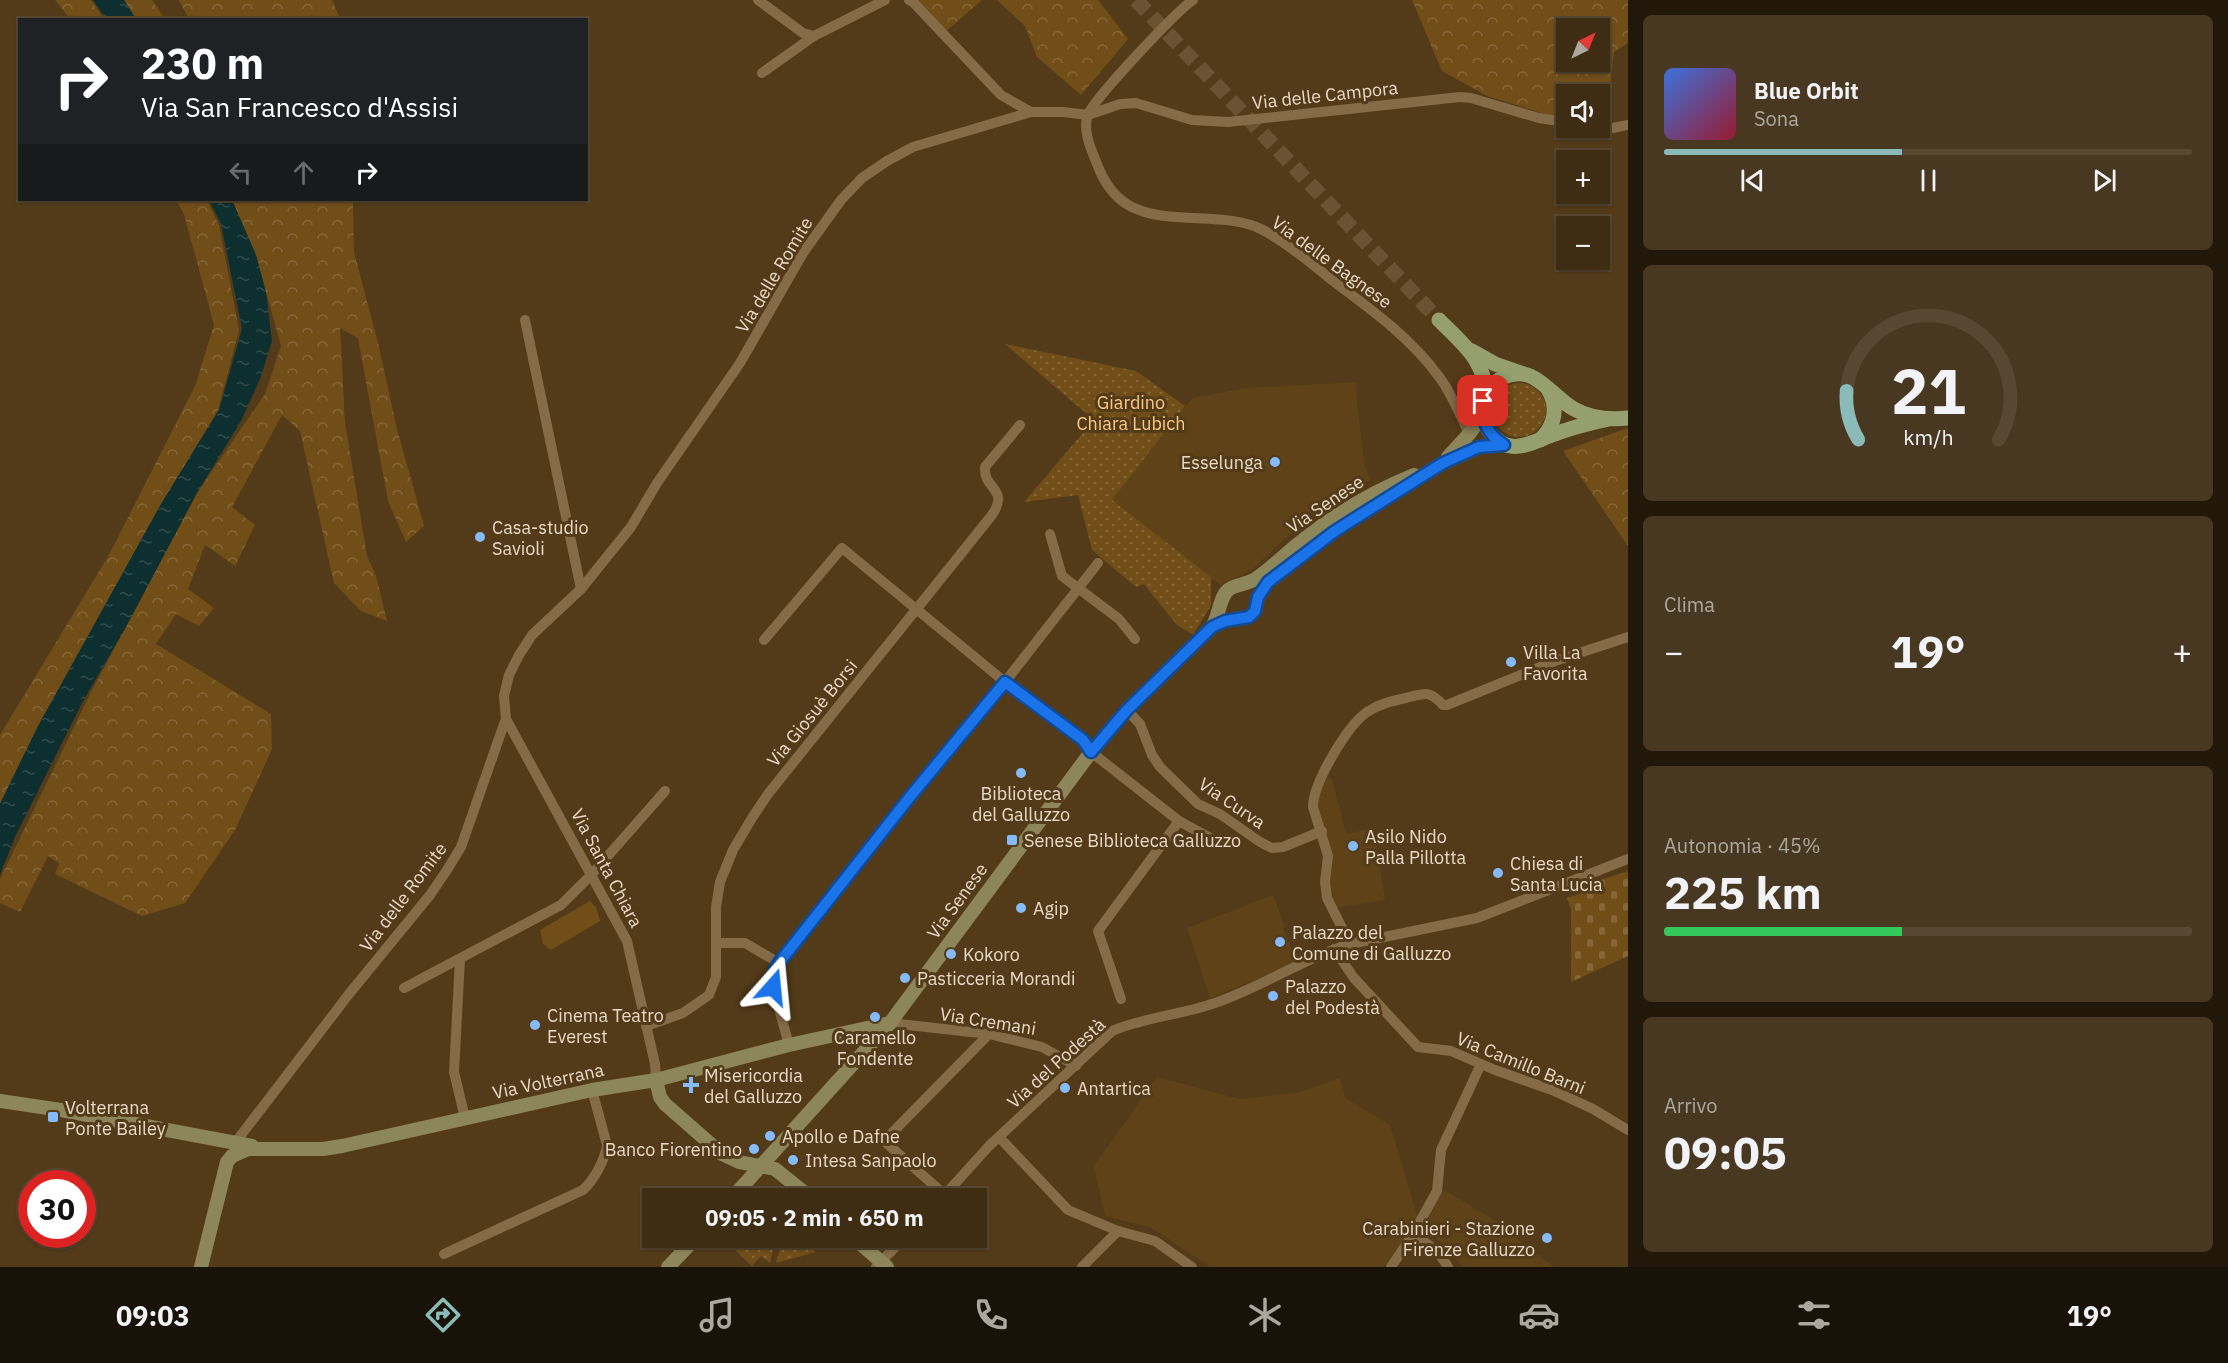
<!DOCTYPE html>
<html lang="it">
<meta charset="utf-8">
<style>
body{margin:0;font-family:"IBM Plex Sans",sans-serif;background:#493821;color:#f1f3f6;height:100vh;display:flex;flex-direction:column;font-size:22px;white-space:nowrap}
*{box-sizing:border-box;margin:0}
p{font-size:20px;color:#ada7a0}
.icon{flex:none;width:33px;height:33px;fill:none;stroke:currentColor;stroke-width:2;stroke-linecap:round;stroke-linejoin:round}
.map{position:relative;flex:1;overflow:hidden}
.panel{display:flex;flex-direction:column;gap:15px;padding:15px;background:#22180a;width:600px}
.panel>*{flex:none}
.banner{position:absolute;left:18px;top:18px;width:570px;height:183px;border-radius:0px;box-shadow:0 2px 4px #0004,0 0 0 2px #574833;background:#202124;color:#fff;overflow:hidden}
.needle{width:39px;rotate:43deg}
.tools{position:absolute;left:1556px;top:18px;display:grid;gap:12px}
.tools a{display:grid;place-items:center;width:54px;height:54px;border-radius:0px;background:#3e2c13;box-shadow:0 2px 4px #0004,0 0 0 2px #574833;font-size:30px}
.speed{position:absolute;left:18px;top:1170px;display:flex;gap:12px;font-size:30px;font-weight:700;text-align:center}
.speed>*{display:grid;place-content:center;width:78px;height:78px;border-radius:50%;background:#3e2c13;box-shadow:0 2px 4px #0004,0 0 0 2px #574833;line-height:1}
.speed .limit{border:9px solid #d22;background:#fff;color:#111}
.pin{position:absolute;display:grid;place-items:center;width:51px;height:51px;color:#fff;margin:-26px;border-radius:12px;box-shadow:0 3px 9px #0006}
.me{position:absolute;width:66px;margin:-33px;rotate:18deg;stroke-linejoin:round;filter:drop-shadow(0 0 4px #0008)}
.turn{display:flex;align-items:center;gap:21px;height:126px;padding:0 24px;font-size:27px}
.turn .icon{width:78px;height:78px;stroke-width:2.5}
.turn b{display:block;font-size:42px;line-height:51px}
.lanes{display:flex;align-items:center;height:57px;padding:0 24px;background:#0003;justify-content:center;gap:30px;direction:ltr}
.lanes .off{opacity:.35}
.big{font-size:45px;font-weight:800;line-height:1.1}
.panel .card{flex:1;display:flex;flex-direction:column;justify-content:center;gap:9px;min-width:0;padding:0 21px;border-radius:9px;background:#493821}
.panel .dial{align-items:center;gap:0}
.dial svg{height:156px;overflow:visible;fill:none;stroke:#574833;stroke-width:7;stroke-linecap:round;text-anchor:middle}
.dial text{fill:#f1f3f6;stroke:none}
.song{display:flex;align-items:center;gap:18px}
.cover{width:72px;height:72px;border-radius:9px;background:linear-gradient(135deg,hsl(220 70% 55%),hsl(350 70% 35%))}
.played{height:6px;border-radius:3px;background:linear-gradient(90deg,#8bbbb9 45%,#574833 45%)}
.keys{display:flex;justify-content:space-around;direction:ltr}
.heat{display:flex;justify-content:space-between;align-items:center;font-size:33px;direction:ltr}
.charge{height:9px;border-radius:4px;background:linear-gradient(90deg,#34c759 45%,#574833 0)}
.trip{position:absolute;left:642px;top:1188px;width:345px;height:60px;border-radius:0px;background:#3e2c13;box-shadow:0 2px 4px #0004,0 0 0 2px #574833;font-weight:800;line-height:60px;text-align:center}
.tab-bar{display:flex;height:96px;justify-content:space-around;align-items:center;background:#191208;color:#ada7a0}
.tab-bar .icon{width:42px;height:42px}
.tab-bar .selected{color:#8bbbb9}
.tab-bar b{font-size:27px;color:#f1f3f6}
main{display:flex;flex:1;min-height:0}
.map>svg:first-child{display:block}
.built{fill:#5f4217}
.grass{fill:url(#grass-dots)}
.forest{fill:url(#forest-crowns);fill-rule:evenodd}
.cemetery{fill:url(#cemetery-stones)}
.pitch{fill:#714e18}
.water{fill:url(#water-ripples)}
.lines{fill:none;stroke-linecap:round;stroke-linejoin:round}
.primary-tunnel{stroke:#6a5333;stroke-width:15;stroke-dasharray:15 8;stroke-linecap:butt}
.street{stroke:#856b48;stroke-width:10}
.secondary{stroke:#8d865b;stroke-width:14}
.primary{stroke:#95a06e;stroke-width:15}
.route-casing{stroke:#114b97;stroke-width:15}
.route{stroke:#1a73e8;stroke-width:10}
.poi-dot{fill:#86bbfb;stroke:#533b19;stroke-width:2}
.labels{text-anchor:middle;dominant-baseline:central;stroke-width:6;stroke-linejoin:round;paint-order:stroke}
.street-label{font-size:18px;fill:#e9dac7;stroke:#533b19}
.park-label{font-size:18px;fill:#fbc986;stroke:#533b19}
.poi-label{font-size:18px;fill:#e9dac7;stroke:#533b19;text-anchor:start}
</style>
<main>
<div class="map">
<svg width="1628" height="1267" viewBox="0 0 1628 1267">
<defs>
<pattern id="grass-dots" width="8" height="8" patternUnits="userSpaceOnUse" patternTransform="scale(1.5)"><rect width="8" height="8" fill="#714e18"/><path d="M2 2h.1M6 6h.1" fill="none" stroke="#856738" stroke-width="1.8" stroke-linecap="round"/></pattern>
<pattern id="forest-crowns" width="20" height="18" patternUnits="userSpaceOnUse" patternTransform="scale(1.5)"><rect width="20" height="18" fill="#714e18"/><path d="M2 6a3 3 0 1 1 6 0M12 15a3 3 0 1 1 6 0" fill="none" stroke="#856738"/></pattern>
<pattern id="cemetery-stones" width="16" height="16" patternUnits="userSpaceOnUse" patternTransform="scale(1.5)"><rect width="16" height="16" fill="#714e18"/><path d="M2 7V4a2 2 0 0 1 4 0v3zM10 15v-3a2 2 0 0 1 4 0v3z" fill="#856738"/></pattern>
<pattern id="water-ripples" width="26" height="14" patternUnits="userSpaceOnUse" patternTransform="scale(1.5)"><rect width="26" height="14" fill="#0d2f2f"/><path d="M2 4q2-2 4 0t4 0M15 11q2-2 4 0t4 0" fill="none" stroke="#304d4c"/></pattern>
</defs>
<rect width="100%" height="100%" fill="#533b19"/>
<g class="built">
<polygon points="1355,382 1364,464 1371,480 1324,502 1252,570 1220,585 1112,500 1162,433 1193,398 1246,388"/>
<polygon points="1325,775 1332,779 1346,834 1374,828 1385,900 1334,908 1329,889 1318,808 1318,795"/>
<polygon points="1273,895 1285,926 1283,928 1298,963 1210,998 1187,928"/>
<polygon points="1157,1077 1239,1099 1297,1093 1340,1078 1345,1098 1390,1125 1418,1218 1384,1267 1210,1267 1152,1228 1105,1216 1094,1166"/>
<polygon points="1444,1190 1491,1218 1554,1267 1463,1267 1425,1225"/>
</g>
<g class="grass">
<polygon points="1005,344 1136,371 1185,406 1112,500 1211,577 1211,605 1193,635 1176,624 1144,584 1136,587 1092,550 1078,495 1024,502 1094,420"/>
<circle cx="1519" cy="410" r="27"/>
<polygon points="748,1238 776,1238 770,1263 761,1256 752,1266 736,1251"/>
<polygon points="783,1238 800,1238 816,1252 776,1263"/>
</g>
<g class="forest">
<polygon points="55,0 91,0 104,19 70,19"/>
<polygon points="124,0 152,0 165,19 136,19"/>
<polygon points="179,0 332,0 340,19 189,19"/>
<polygon points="912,0 982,0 946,31"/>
<polygon points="997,0 1098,0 1128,39 1081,95 1037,57 1025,26"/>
<path d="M1412,0h216v43l-14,9 -7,63 -8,1v-22h-33v24h-8l-71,-22 -45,-25zM1566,28h33v34h-33z"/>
<polygon points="176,200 207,200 219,225 239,330 218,410 161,504 38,726 0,804 0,735 109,555 195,386 214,325 184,214"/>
<polygon points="232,200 353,200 354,252 378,343 397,429 424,526 406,542 388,501 358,338 340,328 345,423 367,556 376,576 387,621 361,611 334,583 300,431 282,415 232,507 255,525 235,566 205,545 188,589 214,608 199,626 176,614 156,644 271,714 272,749 235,830 185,903 142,916 55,874 59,863 48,856 20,912 0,903 0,879 89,696 197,493 265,394 281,346 256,255"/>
<polygon points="1628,428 1628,546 1563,451"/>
</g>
<polygon class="cemetery" points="1628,871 1628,956 1571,982 1571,909 1567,898 1602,886 1600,880"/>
<polygon class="pitch" points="590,901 596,907 600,921 551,950 543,944 540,930"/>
<g class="water">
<polygon points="93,0 124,0 136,19 106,19"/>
<polygon points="209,200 232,200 256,255 266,292 272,341 260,379 241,421 197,493 126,627 82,703 15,837 0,875 0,804 38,726 161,504 219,410 242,329 221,224"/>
</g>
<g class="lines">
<polyline class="primary-tunnel" points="1136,0 1439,320"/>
<g class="street">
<polyline points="758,0 803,33 814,36 885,0"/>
<polyline points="909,0 913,2 1001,95 1031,112"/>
<path d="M1193,0c-17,12 -102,101 -106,117 -4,18 6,36 12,52 8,19 20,34 40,41 37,14 91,2 124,20 25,14 48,33 70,51 38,28 79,58 107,97 13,18 20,37 29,56"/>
<polyline points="762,73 814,36"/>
<polyline points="1599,127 1613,128 1628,125"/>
<polyline points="525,320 581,589"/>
<polyline points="1050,534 1062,576 1119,619 1135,639"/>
<polyline points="764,640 842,548 1005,682 1083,740 1091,752 1179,821 1219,843"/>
<polyline points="1127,710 1140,724 1152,755 1160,767 1198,804 1220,814 1260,842 1272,848 1283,847 1322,831"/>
<polyline points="506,719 627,941 655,1064 656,1080"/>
<polyline points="716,943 745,943 779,963"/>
<path d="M1350,944l-23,-46 -2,-16 3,-26 -15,-49c0,-24 34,-81 54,-95 12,-8 25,-11 39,-14 19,-5 23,-8 37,7h4l108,-44 73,-24"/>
<polyline points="1334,949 1354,978 1418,1047 1451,1051 1495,1070 1552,1090 1593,1109 1628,1130"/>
<polyline points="460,959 454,1072 465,1118"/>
<polyline points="404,988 561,905 592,874 665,791"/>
<polyline points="1121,999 1098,931 1179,821"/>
<polyline points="890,1023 989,1034 1042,1047 1076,1066"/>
<path d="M646,1026l37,-13 26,-18 7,-18v-70l4,-25 13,-32 19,-32 16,-24 224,-279c18,-27 -9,-25 -7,-48l35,-42"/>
<polyline points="789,1045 773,987 775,970 904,805 1005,682 1098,563"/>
<polyline points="999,1137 1068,1210 1118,1231 1155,1241 1192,1267"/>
<polyline points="235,1143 349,994 430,895 447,870 461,847 504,724 506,719 504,696 509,675 519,655 532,635 581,589 631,527 657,483 740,363 803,253 841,200 862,178 887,161 913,147 1031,112 1063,112 1088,115 1120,104 1136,103 1192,120 1228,122 1460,97 1471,98 1539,118 1566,122"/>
<polyline points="945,1195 884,1141 989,1034"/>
<path d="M942,1198l47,-52 123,-115c33,-14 69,-16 103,-28 47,-16 89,-45 135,-59l127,-26 151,-59"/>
<path d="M1413,1234c13,8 28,19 35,33"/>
<path d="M444,1254l139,-64c11,-10 22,-30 24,-45l-15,-55"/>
<polyline points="876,1267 904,1238"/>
<polyline points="1082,1267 1118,1231"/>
<polyline points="1391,1267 1413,1234 1437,1191 1441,1150 1481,1064"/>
</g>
<g class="secondary">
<polyline points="1448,457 1469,434 1483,415"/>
<path d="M1212,627c7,-10 7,-29 16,-37 7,-6 19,-5 29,-12 16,-11 30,-26 46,-38 34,-27 71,-49 111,-65"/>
<polyline points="656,1080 660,1097 665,1104 722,1154 739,1162 775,1169 811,1198"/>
<polyline points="0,1101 61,1110 252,1146"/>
<polyline points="732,1198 890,1023 1091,752 1127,710 1212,627 1225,621 1249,617 1255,611 1258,597 1267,583 1334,531 1443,463 1479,447 1504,445"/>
<polyline points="854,1238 887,1267"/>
<polyline points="201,1267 227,1162 232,1156 248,1149 323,1149 342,1146 592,1090 656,1080 789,1045 890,1023"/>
<polyline points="668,1267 696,1238"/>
</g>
<g class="primary">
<path d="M1439,320c22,22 51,44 45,79"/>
<polyline points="1472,351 1495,364 1521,373"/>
<path d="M1609,419c-18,4 -37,8 -54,15 -24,8 -46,25 -66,-3 -6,-10 -9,-24 -4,-35 4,-8 10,-15 19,-19 31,-14 46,19 70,32 16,9 36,11 54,9"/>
<path d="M1540,440c15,-14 19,-33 8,-51"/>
</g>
</g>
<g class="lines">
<defs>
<path id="route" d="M773,987l2,-17 4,-7 130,-165 96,-116 78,58 8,12 36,-42 85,-83 13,-6 24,-4 6,-6 3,-14 10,-15 67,-51 108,-68 36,-16 25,-2c-16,-10 -24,-26 -21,-44"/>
</defs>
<use href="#route" class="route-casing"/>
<use href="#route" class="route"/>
</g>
<g class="poi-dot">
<circle cx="1275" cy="462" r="6"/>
<circle cx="480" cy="537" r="6"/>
<circle cx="1511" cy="662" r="6"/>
<circle cx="1021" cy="773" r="6"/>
<rect x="1006" y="834" width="12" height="12" rx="3"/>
<circle cx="1353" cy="846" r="6"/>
<circle cx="1498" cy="873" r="6"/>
<circle cx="1021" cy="908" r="6"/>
<circle cx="1280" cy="942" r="6"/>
<circle cx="951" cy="954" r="6"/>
<circle cx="905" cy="978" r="6"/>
<circle cx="1273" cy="996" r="6"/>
<circle cx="875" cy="1017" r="6"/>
<circle cx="535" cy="1025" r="6"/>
<path d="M688 1076h6v6h6v6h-6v6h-6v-6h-6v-6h6z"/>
<circle cx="1065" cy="1088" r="6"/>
<rect x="47" y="1111" width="12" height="12" rx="3"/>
<circle cx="770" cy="1136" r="6"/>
<circle cx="754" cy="1149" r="6"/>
<circle cx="793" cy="1160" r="6"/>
<circle cx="1547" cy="1238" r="6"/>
</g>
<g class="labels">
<g class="street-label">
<text transform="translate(1325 95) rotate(-6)">Via delle Campora</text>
<text transform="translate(1332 262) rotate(36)">Via delle Bagnese</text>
<text transform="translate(774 275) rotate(-59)">Via delle Romite</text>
<text transform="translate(1325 504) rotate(-34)">Via Senese</text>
<text transform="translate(812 713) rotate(-51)">Via Giosuè Borsi</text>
<text transform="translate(1232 803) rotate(34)">Via Curva</text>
<text transform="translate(607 868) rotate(62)">Via Santa Chiara</text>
<text transform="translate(403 897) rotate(-53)">Via delle Romite</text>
<text transform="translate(957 901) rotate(-54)">Via Senese</text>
<text transform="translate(988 1021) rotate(9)">Via Cremani</text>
<text transform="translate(1056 1063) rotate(-42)">Via del Podestà</text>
<text transform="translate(1521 1063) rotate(22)">Via Camillo Barni</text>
<text transform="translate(548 1081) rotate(-12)">Via Volterrana</text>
</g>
<g class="park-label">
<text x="1131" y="402">Giardino<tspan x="1131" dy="21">Chiara Lubich</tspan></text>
</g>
<g class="poi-label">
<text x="1263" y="462" text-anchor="end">Esselunga</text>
<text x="492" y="527">Casa-studio<tspan x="492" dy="21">Savioli</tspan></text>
<text x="1523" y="652">Villa La<tspan x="1523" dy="21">Favorita</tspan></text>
<text x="1021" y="793" text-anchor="middle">Biblioteca<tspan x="1021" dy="21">del Galluzzo</tspan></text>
<text x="1365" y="836">Asilo Nido<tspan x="1365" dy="21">Palla Pillotta</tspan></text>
<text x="1024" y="840">Senese Biblioteca Galluzzo</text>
<text x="1510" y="863">Chiesa di<tspan x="1510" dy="21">Santa Lucia</tspan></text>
<text x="1033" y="908">Agip</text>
<text x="1292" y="932">Palazzo del<tspan x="1292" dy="21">Comune di Galluzzo</tspan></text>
<text x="963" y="954">Kokoro</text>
<text x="917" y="978">Pasticceria Morandi</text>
<text x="1285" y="986">Palazzo<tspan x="1285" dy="21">del Podestà</tspan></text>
<text x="547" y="1015">Cinema Teatro<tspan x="547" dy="21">Everest</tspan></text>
<text x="875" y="1037" text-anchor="middle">Caramello<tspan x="875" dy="21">Fondente</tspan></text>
<text x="704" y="1075">Misericordia<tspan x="704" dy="21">del Galluzzo</tspan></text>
<text x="1077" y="1088">Antartica</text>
<text x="65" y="1107">Volterrana<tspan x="65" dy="21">Ponte Bailey</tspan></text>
<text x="782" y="1136">Apollo e Dafne</text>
<text x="742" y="1149" text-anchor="end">Banco Fiorentino</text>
<text x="805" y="1160">Intesa Sanpaolo</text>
<text x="1535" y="1228" text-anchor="end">Carabinieri - Stazione<tspan x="1535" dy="21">Firenze Galluzzo</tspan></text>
</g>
</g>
</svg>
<div class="tools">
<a><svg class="needle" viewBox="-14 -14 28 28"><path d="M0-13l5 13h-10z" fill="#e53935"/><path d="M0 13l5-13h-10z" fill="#ada7a0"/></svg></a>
<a><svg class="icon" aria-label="sound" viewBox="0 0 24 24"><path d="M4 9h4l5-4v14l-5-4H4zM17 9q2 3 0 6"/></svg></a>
<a>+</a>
<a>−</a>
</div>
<div class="speed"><div class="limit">30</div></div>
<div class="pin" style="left:1483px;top:401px;background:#d93025"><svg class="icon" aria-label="arrive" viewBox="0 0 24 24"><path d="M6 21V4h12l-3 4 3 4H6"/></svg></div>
<svg class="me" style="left:773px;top:987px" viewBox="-20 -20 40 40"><path d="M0-17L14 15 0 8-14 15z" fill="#1a73e8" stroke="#fff" stroke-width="4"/></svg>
<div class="trip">09:05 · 2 min · 650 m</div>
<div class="banner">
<div class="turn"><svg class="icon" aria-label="right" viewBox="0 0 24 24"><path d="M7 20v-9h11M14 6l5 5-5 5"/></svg><div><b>230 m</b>Via San Francesco d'Assisi</div></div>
<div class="lanes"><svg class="icon off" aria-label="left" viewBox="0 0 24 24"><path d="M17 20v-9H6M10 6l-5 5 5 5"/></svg><svg class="icon off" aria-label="ahead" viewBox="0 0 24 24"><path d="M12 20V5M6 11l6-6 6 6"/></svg><svg class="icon" aria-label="right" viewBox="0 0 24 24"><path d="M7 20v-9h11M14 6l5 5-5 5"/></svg></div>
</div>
</div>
<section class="panel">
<div class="card">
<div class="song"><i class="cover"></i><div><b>Blue Orbit</b><p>Sona</p></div></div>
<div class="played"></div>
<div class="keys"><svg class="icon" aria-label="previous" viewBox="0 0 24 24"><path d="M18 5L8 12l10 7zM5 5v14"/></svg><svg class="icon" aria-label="pause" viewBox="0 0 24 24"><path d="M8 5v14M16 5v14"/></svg><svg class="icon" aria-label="next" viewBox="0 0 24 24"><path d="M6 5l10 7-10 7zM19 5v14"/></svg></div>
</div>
<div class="card dial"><svg viewBox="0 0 100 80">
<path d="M14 69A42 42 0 1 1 86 69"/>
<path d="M14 69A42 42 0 0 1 8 44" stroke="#8bbbb9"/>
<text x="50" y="56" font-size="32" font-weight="700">21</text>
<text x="50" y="72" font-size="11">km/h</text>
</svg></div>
<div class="card"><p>Clima</p>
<div class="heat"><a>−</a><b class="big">19°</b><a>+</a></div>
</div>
<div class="card"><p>Autonomia · 45%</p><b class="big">225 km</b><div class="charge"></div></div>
<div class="card"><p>Arrivo</p><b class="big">09:05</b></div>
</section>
</main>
<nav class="tab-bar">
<b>09:03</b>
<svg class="icon selected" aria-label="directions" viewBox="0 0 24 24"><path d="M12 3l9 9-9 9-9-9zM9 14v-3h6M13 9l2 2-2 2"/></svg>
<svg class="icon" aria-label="music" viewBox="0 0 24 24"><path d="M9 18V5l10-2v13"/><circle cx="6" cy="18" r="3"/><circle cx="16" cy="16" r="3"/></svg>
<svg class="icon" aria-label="phone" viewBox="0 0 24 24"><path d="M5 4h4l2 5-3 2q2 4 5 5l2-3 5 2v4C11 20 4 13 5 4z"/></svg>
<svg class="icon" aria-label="climate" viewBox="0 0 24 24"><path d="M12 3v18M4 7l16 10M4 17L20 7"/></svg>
<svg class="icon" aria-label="car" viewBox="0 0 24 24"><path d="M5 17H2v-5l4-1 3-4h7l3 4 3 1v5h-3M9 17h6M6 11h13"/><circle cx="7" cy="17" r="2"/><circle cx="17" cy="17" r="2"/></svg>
<svg class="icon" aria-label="filters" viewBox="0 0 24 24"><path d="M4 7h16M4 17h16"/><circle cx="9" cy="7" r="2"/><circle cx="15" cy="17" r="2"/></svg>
<b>19°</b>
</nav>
